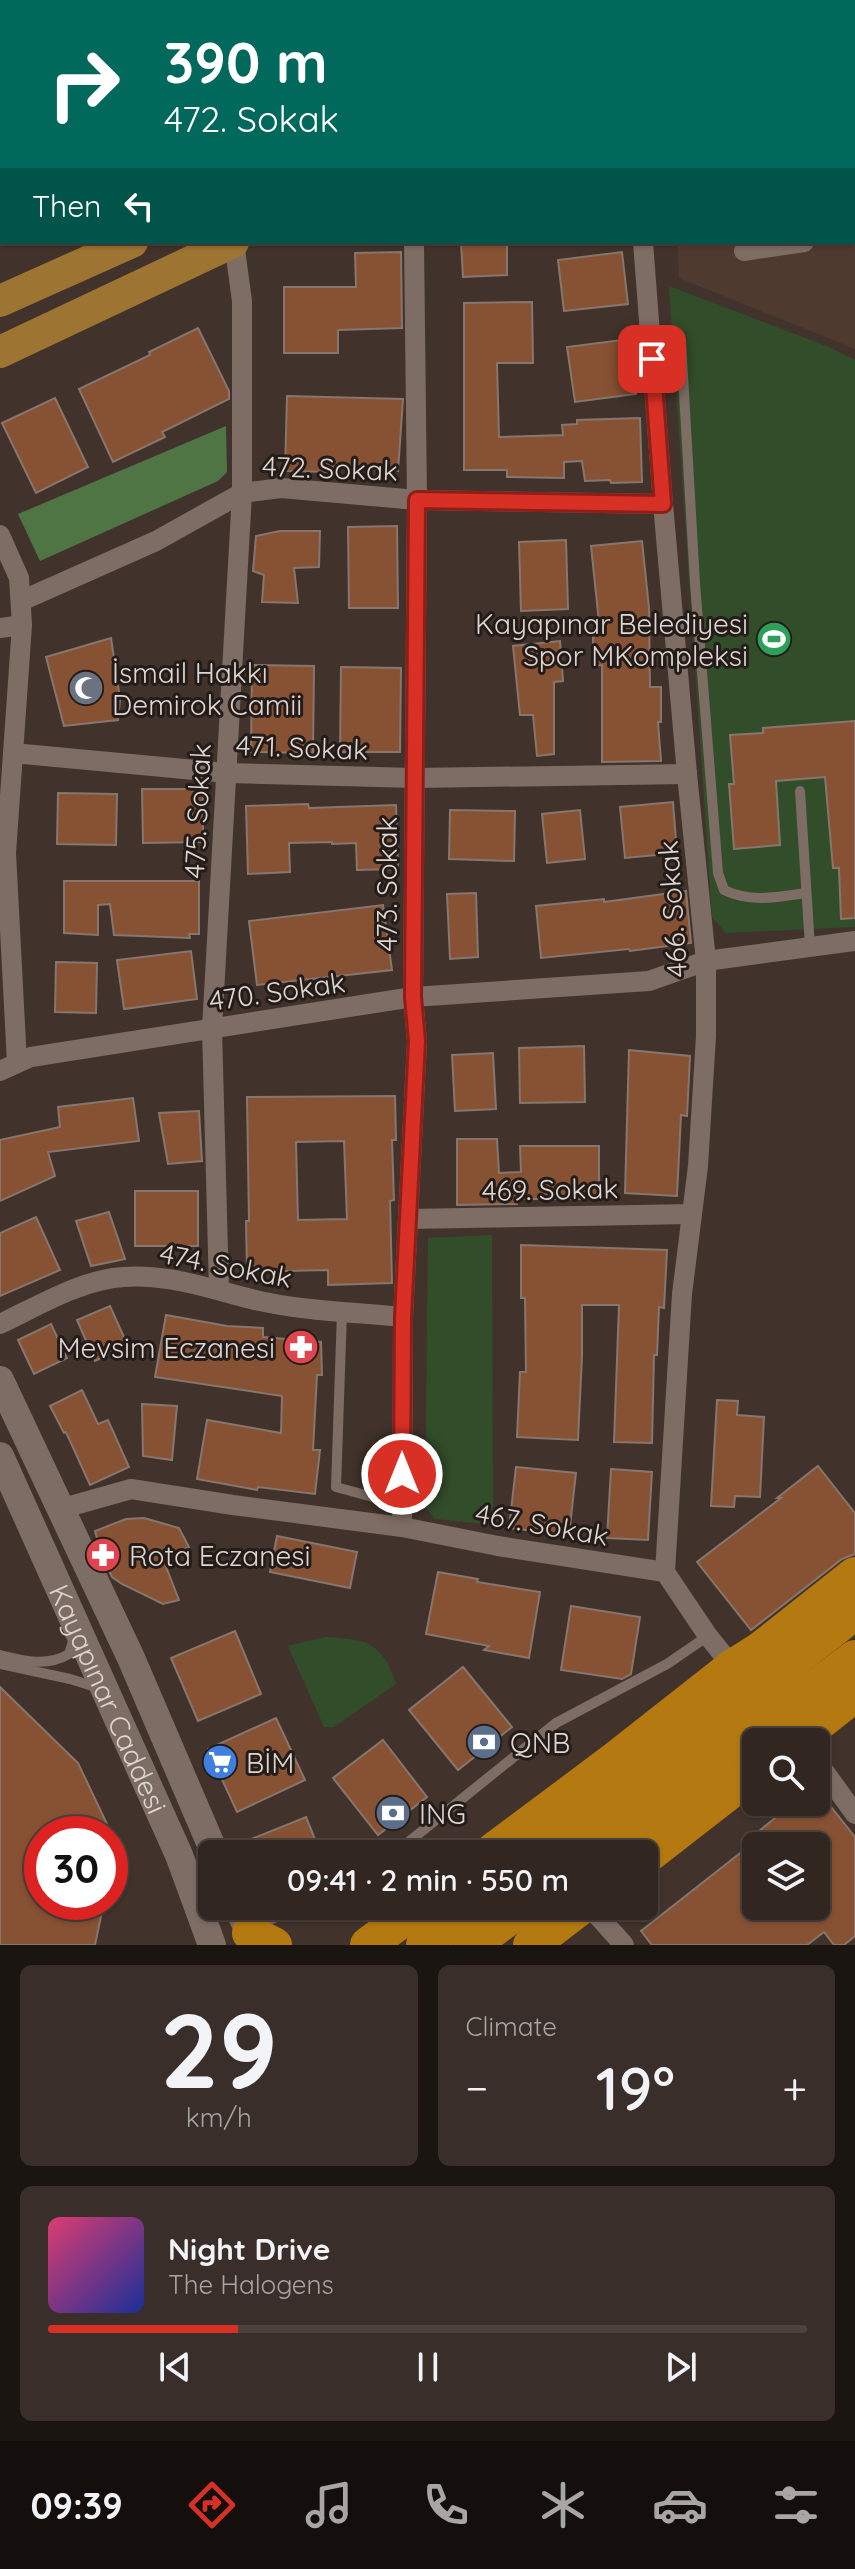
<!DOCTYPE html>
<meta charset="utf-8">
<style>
body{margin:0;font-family:Quicksand,sans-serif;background:#392e29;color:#f1f3f6;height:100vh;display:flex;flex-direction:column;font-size:30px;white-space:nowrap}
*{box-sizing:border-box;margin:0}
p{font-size:26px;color:#a8a5a5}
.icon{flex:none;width:44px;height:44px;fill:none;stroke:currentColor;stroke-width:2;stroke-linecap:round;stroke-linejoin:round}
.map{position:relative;height:1945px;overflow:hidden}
.details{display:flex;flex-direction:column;gap:20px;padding:20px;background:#1b1512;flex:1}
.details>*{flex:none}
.banner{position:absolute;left:0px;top:0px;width:856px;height:244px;box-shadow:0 2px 6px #0004,0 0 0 2px #4c433e;background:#00695c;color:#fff;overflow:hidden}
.fabs{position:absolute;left:742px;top:1728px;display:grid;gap:16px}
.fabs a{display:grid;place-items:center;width:88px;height:88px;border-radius:12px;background:#312620;box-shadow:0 2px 6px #0004,0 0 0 2px #4c433e;font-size:40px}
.speed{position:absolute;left:24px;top:1816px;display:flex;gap:16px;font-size:40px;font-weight:700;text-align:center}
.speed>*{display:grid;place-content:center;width:104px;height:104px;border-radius:50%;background:#312620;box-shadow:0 2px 6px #0004,0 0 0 2px #4c433e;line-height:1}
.speed .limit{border:12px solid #d22;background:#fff;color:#111}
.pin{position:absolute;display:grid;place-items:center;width:68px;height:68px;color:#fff;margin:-34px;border-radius:16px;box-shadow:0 4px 12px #0006}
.me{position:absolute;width:88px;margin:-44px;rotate:0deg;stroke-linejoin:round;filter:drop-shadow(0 0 6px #0008)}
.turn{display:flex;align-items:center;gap:28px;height:168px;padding:0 32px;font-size:36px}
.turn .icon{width:104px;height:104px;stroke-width:2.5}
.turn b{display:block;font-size:56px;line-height:68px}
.then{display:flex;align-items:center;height:76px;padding:0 32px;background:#0003;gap:16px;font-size:30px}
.big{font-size:60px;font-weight:600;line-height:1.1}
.details .tile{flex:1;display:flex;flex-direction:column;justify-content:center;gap:12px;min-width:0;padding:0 28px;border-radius:12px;background:#392e29}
.details .dial{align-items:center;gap:0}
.dial b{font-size:104px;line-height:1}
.song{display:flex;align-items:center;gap:24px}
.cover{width:96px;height:96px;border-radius:12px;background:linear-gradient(135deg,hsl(340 70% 55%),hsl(230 70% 35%))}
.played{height:8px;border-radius:4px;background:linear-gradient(90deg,#d93025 25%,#4c433e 25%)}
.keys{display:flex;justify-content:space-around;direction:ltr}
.heat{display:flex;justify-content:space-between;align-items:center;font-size:44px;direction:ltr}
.details .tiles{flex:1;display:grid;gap:20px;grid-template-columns:1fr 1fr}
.tile:last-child{grid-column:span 2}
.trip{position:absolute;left:198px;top:1840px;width:460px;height:80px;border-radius:12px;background:#312620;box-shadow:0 2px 6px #0004,0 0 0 2px #4c433e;font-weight:600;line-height:80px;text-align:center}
.menu{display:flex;height:128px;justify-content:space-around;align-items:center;background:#140f0d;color:#a8a5a5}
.menu .icon{width:56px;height:56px}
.menu .on{color:#d93025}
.menu b{font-size:36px;color:#f1f3f6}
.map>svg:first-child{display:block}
.built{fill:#4f3a30}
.green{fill:#324d29}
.forest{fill:#507544}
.building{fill:#875133;stroke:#87766d;stroke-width:2;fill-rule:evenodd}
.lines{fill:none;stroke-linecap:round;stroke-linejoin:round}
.lane{stroke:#7e6d65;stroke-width:10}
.street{stroke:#7e6d65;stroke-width:20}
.secondary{stroke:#7e6d65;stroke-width:28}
.primary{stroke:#9e7432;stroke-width:32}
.highway{stroke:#b47910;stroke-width:36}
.route-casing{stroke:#8d1f18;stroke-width:20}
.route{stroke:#d93025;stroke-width:14}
.labels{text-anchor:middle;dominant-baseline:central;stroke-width:6;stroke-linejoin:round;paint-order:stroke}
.street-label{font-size:28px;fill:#ded5d0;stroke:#231c19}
.poi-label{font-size:28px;fill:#ded5d0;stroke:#231c19;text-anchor:start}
</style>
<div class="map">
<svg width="855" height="1945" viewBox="0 0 855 1945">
<rect width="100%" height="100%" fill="#41332b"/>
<polygon class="built" points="855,9 855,349 679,278 677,242 854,242"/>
<g class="green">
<polygon points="669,286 829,347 855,360 855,927 726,933 712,917"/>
<polygon points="492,1235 493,1525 435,1519 425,1507 428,1238"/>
<path d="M326,1637c42,3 55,4 70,47l-62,43h-10l-36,-81z"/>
</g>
<polygon class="forest" points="226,426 227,472 218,481 40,561 18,514"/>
<g class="building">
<polygon points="461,242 507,242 507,275 463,277"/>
<polygon points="401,252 402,328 338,330 338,353 284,353 284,287 356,287 355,253"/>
<polygon points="622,252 628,304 564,311 558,260"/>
<polygon points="532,302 533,363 497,363 499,437 563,435 562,425 577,424 577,420 640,418 642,482 611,483 610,480 585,481 582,461 564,462 564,478 507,477 507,470 464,470 464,303"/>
<polygon points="198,328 229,391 229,399 162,432 165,437 113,462 79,389 150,355 149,352"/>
<polygon points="629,339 636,394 575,402 567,347"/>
<polygon points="287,396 403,399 398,471 332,467 332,472 285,471"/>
<polygon points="55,398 88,467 36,493 2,423"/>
<polygon points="397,526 398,608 349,608 348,527"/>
<polygon points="280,531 320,531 319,567 294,568 298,603 262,602 264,575 253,571 256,536"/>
<polygon points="566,540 568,609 521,611 519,542"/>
<polygon points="642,541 649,608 650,687 661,687 661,722 658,722 661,761 602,762 602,665 593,666 593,632 600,632 591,546"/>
<polygon points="111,638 120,699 118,720 64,726 46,657"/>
<polygon points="560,641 563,681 554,682 554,754 537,756 533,715 520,715 513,646"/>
<polygon points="252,665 314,666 313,753 251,752"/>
<polygon points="341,667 401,668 400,752 340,752"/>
<polygon points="855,721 855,918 841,919 839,868 833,868 825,777 776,781 780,845 734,849 729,784 734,784 730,735 763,733 763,728"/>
<polygon points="142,789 203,789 203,842 143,843"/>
<polygon points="58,793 117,794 116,845 57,844"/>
<polygon points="673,802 677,853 625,858 620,807"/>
<polygon points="308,804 309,808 396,805 398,869 357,870 356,843 332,844 332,842 289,843 290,872 248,874 246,806"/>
<polygon points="450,810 515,811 514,861 449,859"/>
<polygon points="580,810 585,859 547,863 542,814"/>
<polygon points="64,881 199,881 199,934 189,934 190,938 114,935 110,904 98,905 98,935 64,933"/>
<polygon points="686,891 691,943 630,951 629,949 541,958 536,906 604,899 604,902"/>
<polygon points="476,893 478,957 450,959 447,894"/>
<polygon points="383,905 392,970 257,985 249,921"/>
<polygon points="191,951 197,999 124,1009 117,960"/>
<polygon points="56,962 97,963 96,1013 55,1012"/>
<polygon points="584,1046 585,1102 520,1103 519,1048"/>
<polygon points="629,1050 690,1056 687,1116 681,1115 677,1196 625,1193"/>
<polygon points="493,1053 496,1109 455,1111 452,1055"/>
<path d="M395,1096l1,44h-4l2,60 -4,1 2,82 -64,2v-15l-81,2 -1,-51h3l-2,-124zM344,1141l3,78 -49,1 -2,-78z"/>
<polygon points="133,1098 139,1141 48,1152 55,1176 0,1201 0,1140 60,1127 58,1107"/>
<polygon points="199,1111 202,1161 168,1164 159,1113"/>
<polygon points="457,1139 497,1139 499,1173 521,1172 520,1146 599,1146 599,1199 517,1199 517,1204 457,1205"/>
<rect x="135" y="1191" width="63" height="55"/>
<polygon points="109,1212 125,1259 91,1266 76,1221"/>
<polygon points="36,1217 60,1270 0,1296 0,1233"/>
<polygon points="521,1245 667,1250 664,1308 659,1307 657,1355 654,1355 652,1443 614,1442 619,1305 582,1305 582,1356 578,1440 517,1437 520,1372 526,1372 525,1298 521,1298"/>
<polygon points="110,1306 128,1346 95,1361 77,1320"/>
<polygon points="166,1315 227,1326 263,1328 263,1337 321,1342 322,1375 317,1375 313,1450 320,1450 315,1494 258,1487 257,1490 197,1479 207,1420 281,1433 282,1396 155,1377"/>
<polygon points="51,1324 67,1358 34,1374 18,1340"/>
<polygon points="82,1390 98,1424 108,1420 129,1467 90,1485 66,1432 64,1433 50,1406"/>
<polygon points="717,1400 738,1401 737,1415 764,1417 760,1497 735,1496 734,1507 711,1506"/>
<polygon points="142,1404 177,1406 172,1460 143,1456"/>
<polygon points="818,1466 855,1513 855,1554 842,1559 751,1630 697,1562 781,1498 777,1498"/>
<polygon points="516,1467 576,1473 569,1535 509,1528"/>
<polygon points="611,1469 652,1472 648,1540 607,1538"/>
<polygon points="144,1518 179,1528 189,1547 163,1559 179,1600 163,1604 122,1584 112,1577 98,1548 99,1545 95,1531 126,1519"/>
<polygon points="277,1536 357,1552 350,1588 270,1572"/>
<polygon points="438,1572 478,1579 477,1582 540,1592 529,1658 484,1650 489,1646 426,1634"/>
<polygon points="571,1606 640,1617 631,1674 622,1679 561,1670"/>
<polygon points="235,1631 261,1694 198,1721 171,1658"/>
<polygon points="463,1667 512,1727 458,1770 409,1710"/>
<polygon points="0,1687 78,1763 107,1824 107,1834 42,1834 42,1902 104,1902 95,1945 0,1945"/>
<polygon points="276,1718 305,1780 237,1812 208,1749"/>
<polygon points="383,1740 427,1797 378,1835 333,1778"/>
<path d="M816,1788l39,49v99l-11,9h-10l-10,-13 -17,13h-155l-11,-14 112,-88 -4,-4 46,-37h21zM756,1846h60v60h-60z"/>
<polygon points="306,1817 321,1854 249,1854 244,1842"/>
</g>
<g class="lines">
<g class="lane">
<path d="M681,341l14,242 23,290 6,17c27,13 54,7 82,3"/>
<polyline points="800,791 810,947"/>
<polyline points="342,1312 336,1487 402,1505"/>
<path d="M0,1655c24,6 47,12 69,-1l5,-16"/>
<polyline points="0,1664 70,1679 99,1688"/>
<polyline points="390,1854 406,1844 556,1723 667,1664 708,1636"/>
<polyline points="254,1922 265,1922 301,1906"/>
</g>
<g class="street">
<polyline points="65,0 65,2"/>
<polyline points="434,0 434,2"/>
<polyline points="523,0 523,2"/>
<polyline points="174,2 182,0"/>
<polyline points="0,26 2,26"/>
<polyline points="0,124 2,124"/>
<polyline points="854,198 855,198"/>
<polyline points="854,230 855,230"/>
<polyline points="643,242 663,504 687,774 706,961 706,1036 698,1166 682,1294 665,1572"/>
<polyline points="744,251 804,242"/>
<polyline points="0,535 19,578 22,625 6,853 17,1063"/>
<polyline points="21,601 156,541 242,493 281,488 417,500 663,504"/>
<polyline points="0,628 22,625"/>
<polyline points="13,753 227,773 415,778 687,774"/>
<polyline points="0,1071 31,1057 413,997 649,981 706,961 855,941"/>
<polyline points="408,1219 692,1214"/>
<polyline points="219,1289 212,1029 242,493 242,301 234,242"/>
<path d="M0,1324c36,-17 74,-40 113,-46 47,-7 94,10 138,21 49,12 101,13 152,18"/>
<polyline points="60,1509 131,1489 233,1505 402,1527 498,1546 665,1572 708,1636 733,1667"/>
<polyline points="402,1527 403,1317 417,1041 413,997 417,500 414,242"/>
<polyline points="816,1760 855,1814"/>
<polyline points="589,1906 624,1945"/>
</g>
<g class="secondary">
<polyline points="0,1380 131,1658 215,1854"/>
<path id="s1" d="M0,1456l179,399 33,90"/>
<polyline points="237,1906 256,1945"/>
</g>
<g class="primary">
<polyline points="657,2 662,0"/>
<polyline points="755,2 760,0"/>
<polyline points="0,301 132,242"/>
<polyline points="0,352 233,242"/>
</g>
<g class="highway">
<polyline points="794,1742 855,1694"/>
<polyline points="489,1854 616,1759 733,1667 760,1650 855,1575"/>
<polyline points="542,1854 855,1612"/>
<polyline points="594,1854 855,1658"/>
<polyline points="644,1858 756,1771"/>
<polyline points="250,1933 274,1945"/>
<polyline points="368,1945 420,1906"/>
<polyline points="424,1945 474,1906"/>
<polyline points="472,1945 524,1906"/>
<polyline points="531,1945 582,1906"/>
</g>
</g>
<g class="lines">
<defs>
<polyline id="route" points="402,1474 403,1317 417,1041 413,997 417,500 663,504 652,359"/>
</defs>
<use href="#route" class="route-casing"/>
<use href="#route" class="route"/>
</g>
<defs>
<symbol id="stadium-disc" viewBox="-11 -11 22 22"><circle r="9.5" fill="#2e9e5b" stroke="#231c19"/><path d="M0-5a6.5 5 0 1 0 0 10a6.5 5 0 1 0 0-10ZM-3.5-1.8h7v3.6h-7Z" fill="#fff"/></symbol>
<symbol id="mosque-disc" viewBox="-11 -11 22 22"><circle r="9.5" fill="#6b7280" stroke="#231c19"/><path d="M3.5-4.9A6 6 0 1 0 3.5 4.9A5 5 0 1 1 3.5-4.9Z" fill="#fff"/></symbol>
<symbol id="pharmacy-disc" viewBox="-11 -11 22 22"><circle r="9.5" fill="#e0444e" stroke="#231c19"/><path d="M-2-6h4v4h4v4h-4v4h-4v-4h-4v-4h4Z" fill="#fff"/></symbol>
<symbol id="bank-disc" viewBox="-11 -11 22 22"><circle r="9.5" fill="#5c6f8a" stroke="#231c19"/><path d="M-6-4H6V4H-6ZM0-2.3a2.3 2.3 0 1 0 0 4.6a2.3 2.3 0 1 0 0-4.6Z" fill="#fff"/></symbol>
<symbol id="supermarket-disc" viewBox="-11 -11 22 22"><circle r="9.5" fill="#3f7fe0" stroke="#231c19"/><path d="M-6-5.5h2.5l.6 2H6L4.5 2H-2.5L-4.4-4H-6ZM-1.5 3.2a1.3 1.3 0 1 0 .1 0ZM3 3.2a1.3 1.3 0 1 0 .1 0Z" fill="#fff"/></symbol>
</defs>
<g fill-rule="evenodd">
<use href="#stadium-disc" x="754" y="619" width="40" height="40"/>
<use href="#mosque-disc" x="66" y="668" width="40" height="40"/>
<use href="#pharmacy-disc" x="281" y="1327" width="40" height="40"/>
<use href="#pharmacy-disc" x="83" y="1535" width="40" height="40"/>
<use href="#bank-disc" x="464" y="1722" width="40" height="40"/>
<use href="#supermarket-disc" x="200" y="1742" width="40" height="40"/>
<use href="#bank-disc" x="373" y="1793" width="40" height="40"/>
</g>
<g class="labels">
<g class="street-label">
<text transform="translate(330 468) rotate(2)">472. Sokak</text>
<text transform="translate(302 747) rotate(2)">471. Sokak</text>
<text transform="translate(197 811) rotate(-87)">475. Sokak</text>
<text transform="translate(386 884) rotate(-90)">473. Sokak</text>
<text transform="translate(672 909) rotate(-94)">466. Sokak</text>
<text transform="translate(277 991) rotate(-8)">470. Sokak</text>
<text transform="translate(550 1189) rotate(-1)">469. Sokak</text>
<text transform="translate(226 1265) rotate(11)">474. Sokak</text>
<text transform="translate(542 1524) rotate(10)">467. Sokak</text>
<text stroke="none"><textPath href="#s1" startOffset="266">Kayapınar Caddesi</textPath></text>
</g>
<g class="poi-label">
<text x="748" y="623" text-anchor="end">Kayapınar Belediyesi<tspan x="748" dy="32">Spor MKompleksi</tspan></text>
<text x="112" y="672">İsmail Hakkı<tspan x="112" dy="32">Demirok Camii</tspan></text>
<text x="275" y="1347" text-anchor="end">Mevsim Eczanesi</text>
<text x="129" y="1555">Rota Eczanesi</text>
<text x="510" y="1742">QNB</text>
<text x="246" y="1762">BİM</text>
<text x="419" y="1813">ING</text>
</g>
</g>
</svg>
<div class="fabs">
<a><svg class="icon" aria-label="search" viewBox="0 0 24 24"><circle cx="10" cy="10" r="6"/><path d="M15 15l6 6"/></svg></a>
<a><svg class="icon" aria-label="layers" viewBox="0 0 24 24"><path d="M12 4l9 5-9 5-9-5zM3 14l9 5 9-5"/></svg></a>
</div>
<div class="speed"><div class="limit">30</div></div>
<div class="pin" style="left:652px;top:359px;background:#d93025"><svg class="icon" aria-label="arrive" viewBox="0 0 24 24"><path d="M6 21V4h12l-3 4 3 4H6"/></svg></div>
<svg class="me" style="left:402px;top:1474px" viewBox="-20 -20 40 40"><circle r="17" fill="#d93025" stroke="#fff" stroke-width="3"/><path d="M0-11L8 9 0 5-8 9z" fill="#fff"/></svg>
<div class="trip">09:41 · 2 min · 550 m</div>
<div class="banner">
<div class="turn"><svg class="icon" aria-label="right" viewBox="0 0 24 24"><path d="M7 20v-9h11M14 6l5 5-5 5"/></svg><div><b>390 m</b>472. Sokak</div></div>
<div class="then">Then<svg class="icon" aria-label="left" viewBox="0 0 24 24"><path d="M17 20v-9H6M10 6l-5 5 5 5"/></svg></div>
</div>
</div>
<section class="details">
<div class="tiles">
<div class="tile dial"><b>29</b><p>km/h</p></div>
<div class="tile"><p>Climate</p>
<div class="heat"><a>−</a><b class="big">19°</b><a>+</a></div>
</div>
<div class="tile">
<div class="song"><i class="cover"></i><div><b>Night Drive</b><p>The Halogens</p></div></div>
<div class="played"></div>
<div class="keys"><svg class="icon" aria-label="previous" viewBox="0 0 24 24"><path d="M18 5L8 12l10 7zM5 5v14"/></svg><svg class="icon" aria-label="pause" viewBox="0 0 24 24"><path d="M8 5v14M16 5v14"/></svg><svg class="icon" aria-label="next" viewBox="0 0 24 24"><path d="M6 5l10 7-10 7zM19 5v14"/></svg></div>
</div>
</div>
</section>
<nav class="menu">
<b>09:39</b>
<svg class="icon on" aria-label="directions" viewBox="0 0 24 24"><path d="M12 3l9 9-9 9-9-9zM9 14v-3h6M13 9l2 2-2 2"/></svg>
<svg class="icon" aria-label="music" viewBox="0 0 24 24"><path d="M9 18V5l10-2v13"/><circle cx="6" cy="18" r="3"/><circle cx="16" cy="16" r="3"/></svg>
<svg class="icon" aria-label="phone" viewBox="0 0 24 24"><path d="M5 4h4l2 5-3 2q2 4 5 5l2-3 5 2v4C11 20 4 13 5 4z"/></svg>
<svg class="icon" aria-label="climate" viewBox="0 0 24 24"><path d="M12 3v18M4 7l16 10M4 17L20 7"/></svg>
<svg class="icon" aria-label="car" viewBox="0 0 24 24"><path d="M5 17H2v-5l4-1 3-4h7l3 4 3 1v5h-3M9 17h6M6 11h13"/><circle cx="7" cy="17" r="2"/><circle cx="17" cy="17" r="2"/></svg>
<svg class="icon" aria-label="filters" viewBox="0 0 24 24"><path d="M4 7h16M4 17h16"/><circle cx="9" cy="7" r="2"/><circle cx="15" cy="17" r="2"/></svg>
</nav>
